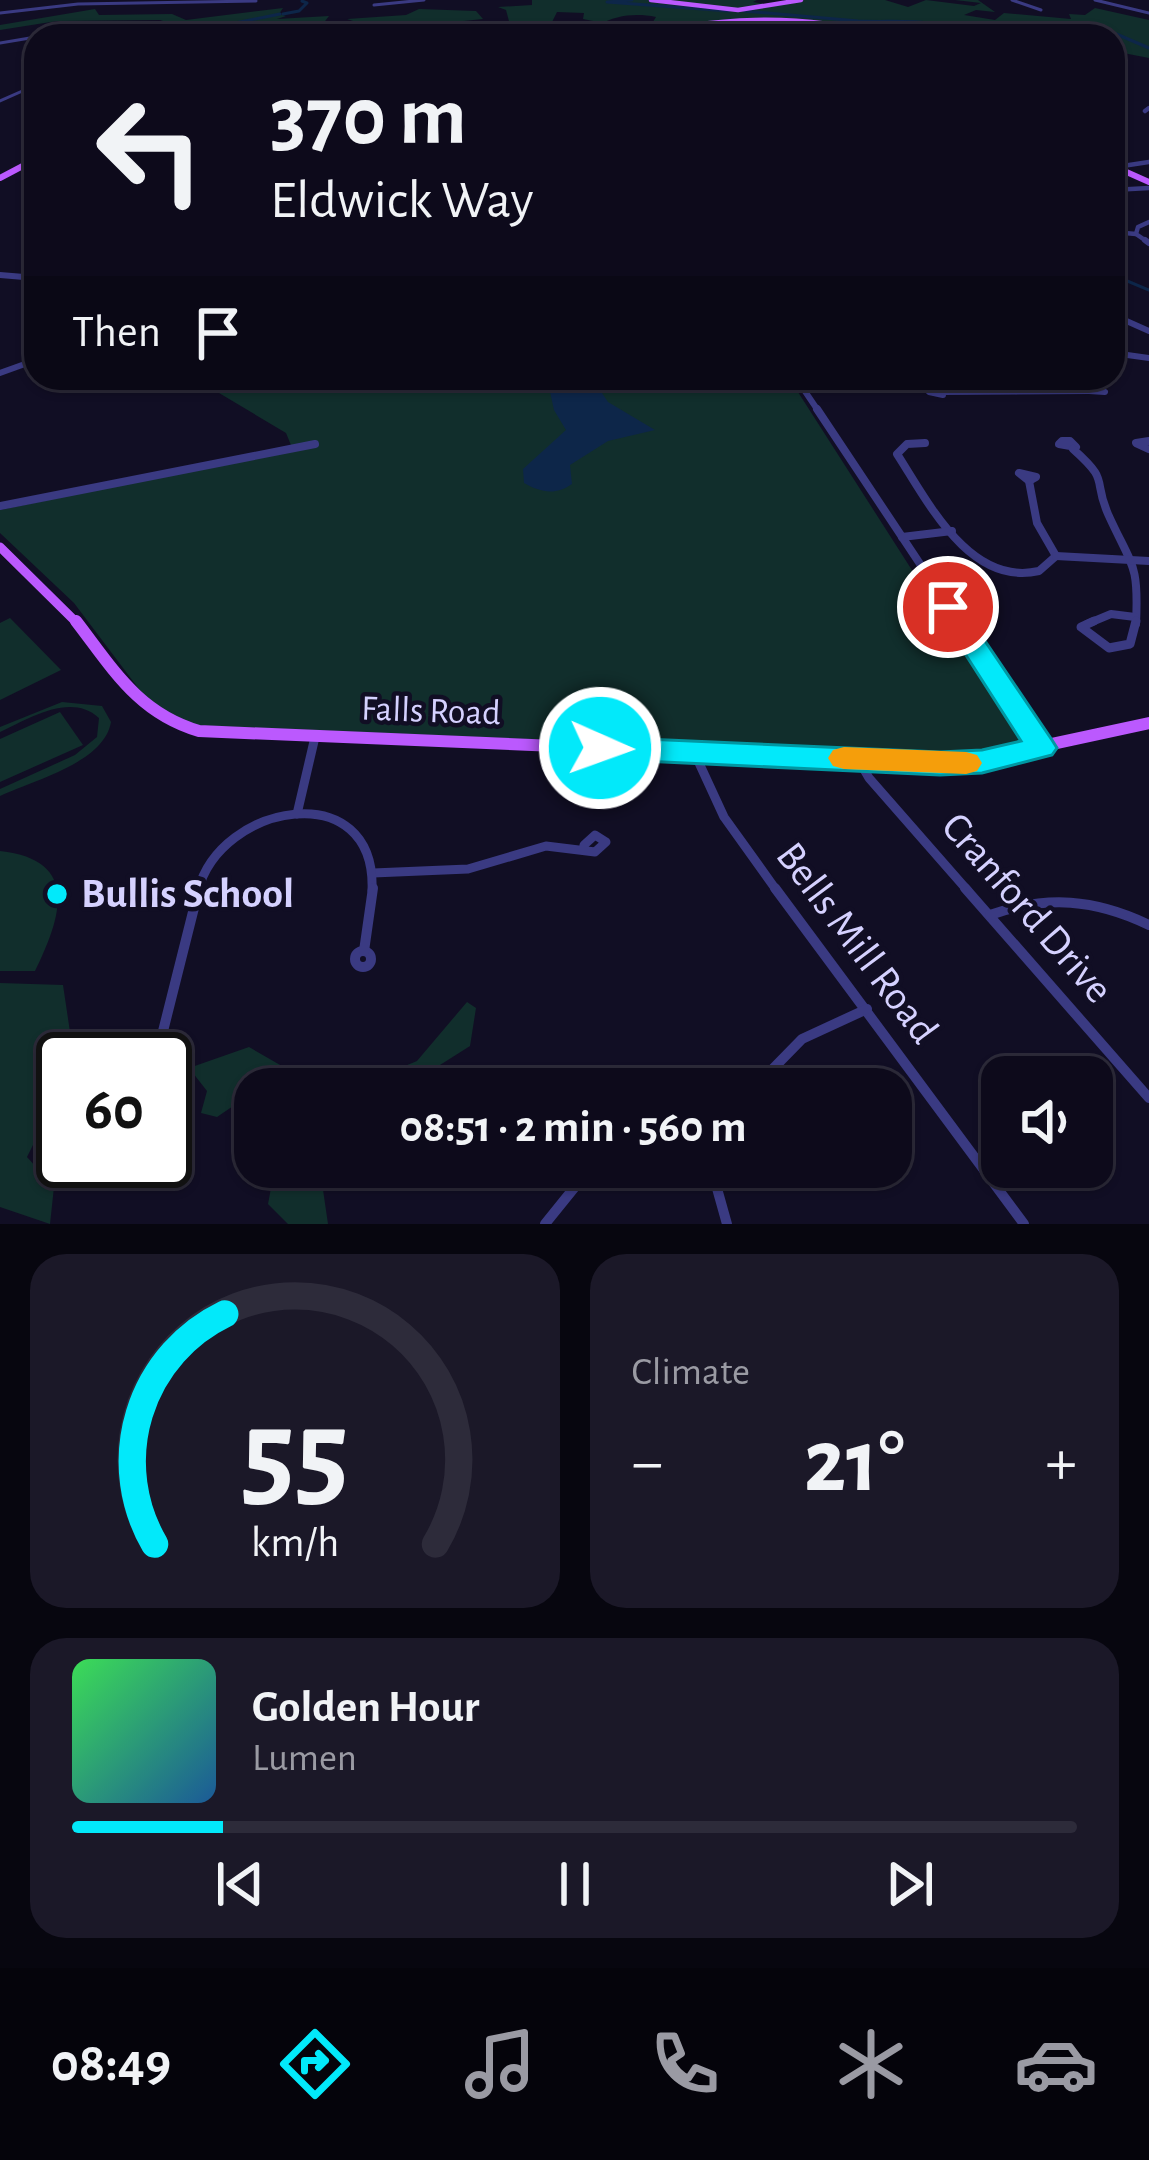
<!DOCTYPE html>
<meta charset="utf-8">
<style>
body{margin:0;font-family:"Alegreya Sans",sans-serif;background:#1b1828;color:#f1f3f6;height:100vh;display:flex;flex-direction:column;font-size:45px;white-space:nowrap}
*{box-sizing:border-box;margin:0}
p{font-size:39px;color:#9a9aa3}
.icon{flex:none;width:66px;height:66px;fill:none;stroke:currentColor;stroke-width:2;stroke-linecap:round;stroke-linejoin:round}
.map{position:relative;height:1224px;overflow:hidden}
.sheet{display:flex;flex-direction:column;gap:30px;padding:30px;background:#07060f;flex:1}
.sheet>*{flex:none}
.hud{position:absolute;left:24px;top:24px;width:1101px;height:366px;border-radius:36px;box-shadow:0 3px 9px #0004,0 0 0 3px #2d2b3a;background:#0d0a1b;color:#f1f3f6;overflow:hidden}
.tools{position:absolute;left:981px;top:1056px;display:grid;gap:24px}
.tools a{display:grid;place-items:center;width:132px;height:132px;border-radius:24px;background:#0d0a1b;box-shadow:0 3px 9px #0004,0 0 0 3px #2d2b3a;font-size:60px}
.speed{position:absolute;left:36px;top:1032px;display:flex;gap:24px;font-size:60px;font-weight:700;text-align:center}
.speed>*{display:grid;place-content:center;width:156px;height:156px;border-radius:50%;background:#0d0a1b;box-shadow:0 3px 9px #0004,0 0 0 3px #2d2b3a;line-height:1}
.speed .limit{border:6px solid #111;border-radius:18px;background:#fff;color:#111}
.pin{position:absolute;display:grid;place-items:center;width:102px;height:102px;color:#fff;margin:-51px;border:6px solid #fff;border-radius:50%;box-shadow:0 3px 12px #0007}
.me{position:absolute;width:132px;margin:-66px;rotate:92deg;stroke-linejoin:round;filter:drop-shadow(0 0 9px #0008)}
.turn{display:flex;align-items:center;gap:42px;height:252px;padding:0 48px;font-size:54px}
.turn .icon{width:156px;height:156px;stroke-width:2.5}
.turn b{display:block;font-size:84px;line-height:102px}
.then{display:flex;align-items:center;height:114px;padding:0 48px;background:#0003;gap:24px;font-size:45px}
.big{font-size:90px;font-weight:700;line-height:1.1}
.sheet .tile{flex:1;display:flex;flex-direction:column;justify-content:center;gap:18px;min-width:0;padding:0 42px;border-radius:36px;background:#1b1828}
.sheet .dial{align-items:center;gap:0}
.dial svg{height:312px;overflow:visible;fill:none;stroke:#2d2b3a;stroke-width:7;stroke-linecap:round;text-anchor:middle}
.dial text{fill:#f1f3f6;stroke:none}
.song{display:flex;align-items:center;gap:36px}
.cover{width:144px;height:144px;border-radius:18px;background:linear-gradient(135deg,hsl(130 70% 55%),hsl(210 70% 35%))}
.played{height:12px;border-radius:6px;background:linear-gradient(90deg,#02e9fa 15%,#2d2b3a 15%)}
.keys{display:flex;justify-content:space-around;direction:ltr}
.heat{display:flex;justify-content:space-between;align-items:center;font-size:66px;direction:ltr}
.sheet .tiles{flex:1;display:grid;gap:30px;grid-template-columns:1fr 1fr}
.tile:last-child{grid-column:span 2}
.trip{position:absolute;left:234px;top:1068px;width:678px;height:120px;border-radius:36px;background:#0d0a1b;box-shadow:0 3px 9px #0004,0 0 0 3px #2d2b3a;font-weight:700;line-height:120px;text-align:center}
.menu{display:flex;height:192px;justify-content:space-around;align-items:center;background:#05040b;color:#9a9aa3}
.menu .icon{width:84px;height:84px}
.menu .on{color:#02e9fa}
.menu b{font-size:54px;color:#f1f3f6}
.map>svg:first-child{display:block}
.green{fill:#112e2c}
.water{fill:#0d2649}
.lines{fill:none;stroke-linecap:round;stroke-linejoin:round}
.stream{stroke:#0d2649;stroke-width:3}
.minor-far5{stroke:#3a3a82;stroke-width:3}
.minor-far4{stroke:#3a3a82;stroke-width:4.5}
.minor-far3{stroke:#3a3a82;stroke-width:6}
.minor-far2{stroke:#3a3a82;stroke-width:8}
.minor-far1{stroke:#3a3a82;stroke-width:9}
.minor{stroke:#3a3a82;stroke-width:10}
.major-far3{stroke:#bb59fe;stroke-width:4.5}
.major-far2{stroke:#bb59fe;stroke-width:6}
.major-far1{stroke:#bb59fe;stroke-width:9}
.major{stroke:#bb59fe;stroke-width:12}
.route{fill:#02e9fa;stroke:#0197a2;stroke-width:3}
.slow{fill:#f59e0b}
.poi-dot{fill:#02e9fa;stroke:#110e24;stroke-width:4.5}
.labels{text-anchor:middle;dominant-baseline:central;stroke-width:9;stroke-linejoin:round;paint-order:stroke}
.street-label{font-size:36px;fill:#d5d1ff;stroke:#110e24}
.near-poi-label{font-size:42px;font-weight:bold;fill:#d5d1ff;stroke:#110e24;text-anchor:start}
.near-street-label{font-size:42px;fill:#d5d1ff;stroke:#110e24}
</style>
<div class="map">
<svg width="1149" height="1224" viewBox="0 0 1149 1224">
<rect width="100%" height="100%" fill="#110e24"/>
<g class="green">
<path d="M532,0h225l-4,2 23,4 27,-6h82l23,7 18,-7 48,6 7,-3 -26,-3h23l17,12 -19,-2 -12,5 31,5 9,-7 67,6 -2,-5 16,1 10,-7 54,12v38l-36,-7v-15h-159c-35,-22 -91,-10 -132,-15l8,7 -19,8h-27l20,-7 -10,-4 -54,11h-113l22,-8 7,-11c-20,-4 -40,-2 -57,8l4,7 -30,1 -5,-6 25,-6 -10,-2 1,-6 -27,-1 -5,10 -42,3 -4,-15 -8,-3 34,-2z"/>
<polygon points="283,8 279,14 286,16 277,19 329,16 322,25 294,26 300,31 291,36 266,35 277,30 239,26 243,23 189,31 185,25 157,28 166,22 160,20 57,21 0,30 0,25 95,9 99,15 172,14 186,20"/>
<polygon points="419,9 476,11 483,19 425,25 459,26 444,31 453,36 405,31 373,36 351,29 359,23 347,19 406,15"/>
<polygon points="227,378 789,378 1022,742 960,757 188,725 154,709 74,603 0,533 0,510 293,450 286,433 214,390"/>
<polygon points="10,618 61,670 0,700 0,623"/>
<path d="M62,702l40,4 9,16c-7,41 -77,58 -111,74v-7l75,-34 22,-18 2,-19c-29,-26 -70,1 -99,14v-5z"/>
<polygon points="60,712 83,745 0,782 0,739"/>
<path d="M0,851c82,9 60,68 35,120h-35z"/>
<polygon points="0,983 63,985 73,1052 82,1059 63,1059 63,1098 55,1101 27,1157 54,1187 50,1224 0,1207"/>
<polygon points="467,1002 476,1008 470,1046 402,1089 349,1089 417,1061"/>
<polygon points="249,1047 322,1089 269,1089 264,1085 217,1117 201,1113 207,1091 189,1068"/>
<polygon points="275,1167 326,1167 321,1176 328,1224 288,1224 268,1204"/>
</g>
<path class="water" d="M547,378h53l-2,9 10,15 47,28 -47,11 -38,24 2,19c-17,12 -32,8 -48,-1l-1,-14 43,-39 -12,-20z"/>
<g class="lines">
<g class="stream">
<polyline points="632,0 607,2 729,11"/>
<path d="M744,11c38,3 76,7 114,10 40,2 74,-5 111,15"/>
<polyline points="283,14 299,11 307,3 302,1"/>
<polyline points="170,36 280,14"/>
<polyline points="706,36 736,23"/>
<polyline points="1092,36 1114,33 1149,48"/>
<polyline points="1113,275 1149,290"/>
</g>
<g class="minor-far5">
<polyline points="1012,0 1041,10"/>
<polyline points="1095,0 1149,13"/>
<polyline points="374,5 424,0"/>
<polyline points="0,13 78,4 256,1"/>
<polyline points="326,31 326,36"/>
<polyline points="50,36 136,36"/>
<polyline points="0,43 36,37"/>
<polyline points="0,101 36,85"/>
</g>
<g class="minor-far4">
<polyline points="1145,111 1149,108"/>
<polyline points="1116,167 1149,162"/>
<polyline points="1113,190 1149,188"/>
<polyline points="1149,222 1138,227 1136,234 1149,243"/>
<polyline points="1113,232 1136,234"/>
</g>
<g class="minor-far3">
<polyline points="1145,240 1149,243"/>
<polyline points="0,275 36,278"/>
<polyline points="1113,315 1149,331"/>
<polyline points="1113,353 1149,358"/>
<polyline points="0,373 36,360"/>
<polyline points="796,378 819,412"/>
<polyline points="1004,378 1016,391"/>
<polygon points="1094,387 1105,392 1089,391"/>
<polygon points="936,389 943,391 943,395 929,392"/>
<polyline points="944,392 1089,391"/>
</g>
<g class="minor-far2">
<polyline points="817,409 960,624"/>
<polygon points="1062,441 1070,441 1076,447 1059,444"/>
<polyline points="1149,441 1136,443 1149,449"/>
<path d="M925,443l-18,1 -10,10c31,48 73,133 142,117l17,-15 -19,-33 -8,-42"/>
<path d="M1073,449c38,34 19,28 35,65 24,53 31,48 28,110"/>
<polygon points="1019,473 1036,477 1029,481"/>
<polyline points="0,506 315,444"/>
<polyline points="902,537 952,531"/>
<polyline points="1056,556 1149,561"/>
<polyline points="1087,624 1111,614 1135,617"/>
</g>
<g class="minor-far1">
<polyline points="958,621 1041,746"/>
<polyline points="1094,621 1081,627 1109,648 1130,644 1136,621"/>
<polyline points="694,752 724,817 777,891"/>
<polyline points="858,759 869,778 968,891"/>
<polyline points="297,814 315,737"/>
<polyline points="373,873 468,869 546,846 595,852 606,842 595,835 584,845"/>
<path d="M198,891c22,-88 179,-117 174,0"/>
</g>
<g class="minor">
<polyline points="775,888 1024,1224"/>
<polyline points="965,888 1149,1098"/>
<path d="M990,915c57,-20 105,-16 159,10"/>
<circle cx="363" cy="959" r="8"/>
<polyline points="364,951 373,888"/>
<polyline points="156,1059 199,888"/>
<polyline points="753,1089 802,1039 867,1009"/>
<polyline points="165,1100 165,1113"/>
<polyline points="711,1167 727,1224"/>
<polyline points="545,1224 591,1167"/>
</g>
<g class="major-far3">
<polyline points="651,0 738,10 801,0"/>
<path d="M619,36c103,-17 168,-26 271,0"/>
</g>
<g class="major-far2">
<polyline points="1113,166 1149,182"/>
<polyline points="0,178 36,159"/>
</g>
<polyline class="major-far1" points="0,547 78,624"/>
<path class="major" d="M76,621c37,48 62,92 123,110l765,32 185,-40"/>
</g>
<polygon class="route" points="948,598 958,601 1052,740 1057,748 1052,755 982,773 940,775 600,759 589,756 585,748 589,740 600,737 940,752 982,750 1021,741 935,607"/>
<polygon class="slow" points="844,747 966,752 977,755 982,763 977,771 966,774 844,769 833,766 828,758 833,750"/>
<circle class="poi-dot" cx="57" cy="894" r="12"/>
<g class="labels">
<g class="street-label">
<text transform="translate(431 711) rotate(2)">Falls Road</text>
</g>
<g class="near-poi-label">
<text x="81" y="894">Bullis School</text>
</g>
<g class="near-street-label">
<text transform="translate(1027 908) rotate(49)">Cranford Drive</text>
<text transform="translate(857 943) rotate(53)">Bells Mill Road</text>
</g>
</g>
</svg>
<div class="tools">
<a><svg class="icon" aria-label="sound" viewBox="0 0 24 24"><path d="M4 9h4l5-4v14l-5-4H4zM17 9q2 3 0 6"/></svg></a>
</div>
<div class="speed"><div class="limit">60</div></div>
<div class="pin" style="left:948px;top:607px;background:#d93025"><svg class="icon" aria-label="arrive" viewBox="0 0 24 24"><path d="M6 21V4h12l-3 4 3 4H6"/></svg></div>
<svg class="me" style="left:600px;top:748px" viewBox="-20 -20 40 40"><circle r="17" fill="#02e9fa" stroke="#fff" stroke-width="3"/><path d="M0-11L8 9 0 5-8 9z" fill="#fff"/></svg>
<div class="trip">08:51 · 2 min · 560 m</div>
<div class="hud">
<div class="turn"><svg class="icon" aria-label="left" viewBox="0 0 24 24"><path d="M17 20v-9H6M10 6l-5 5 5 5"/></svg><div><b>370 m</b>Eldwick Way</div></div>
<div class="then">Then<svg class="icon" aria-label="arrive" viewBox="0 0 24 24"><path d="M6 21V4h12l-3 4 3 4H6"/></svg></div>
</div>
</div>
<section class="sheet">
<div class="tiles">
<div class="tile dial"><svg viewBox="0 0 100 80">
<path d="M14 69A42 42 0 1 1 86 69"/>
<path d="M14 69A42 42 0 0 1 32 10" stroke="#02e9fa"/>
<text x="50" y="56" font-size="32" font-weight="700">55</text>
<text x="50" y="72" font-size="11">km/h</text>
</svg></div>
<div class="tile"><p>Climate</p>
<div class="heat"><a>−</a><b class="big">21°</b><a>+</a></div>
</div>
<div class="tile">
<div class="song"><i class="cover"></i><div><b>Golden Hour</b><p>Lumen</p></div></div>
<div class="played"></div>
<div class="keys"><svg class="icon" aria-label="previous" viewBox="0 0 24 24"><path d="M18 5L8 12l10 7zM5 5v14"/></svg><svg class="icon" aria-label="pause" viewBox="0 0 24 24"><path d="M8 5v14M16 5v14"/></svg><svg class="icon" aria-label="next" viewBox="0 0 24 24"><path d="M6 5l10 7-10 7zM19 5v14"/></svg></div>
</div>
</div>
</section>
<nav class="menu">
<b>08:49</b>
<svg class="icon on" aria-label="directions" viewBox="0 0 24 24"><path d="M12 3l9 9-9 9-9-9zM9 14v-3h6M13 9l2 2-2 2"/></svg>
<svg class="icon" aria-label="music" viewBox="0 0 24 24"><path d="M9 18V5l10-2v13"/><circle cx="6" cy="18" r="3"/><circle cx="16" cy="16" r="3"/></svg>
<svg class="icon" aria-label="phone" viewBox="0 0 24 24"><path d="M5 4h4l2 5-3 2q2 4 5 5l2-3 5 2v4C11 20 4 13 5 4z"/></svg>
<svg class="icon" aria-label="climate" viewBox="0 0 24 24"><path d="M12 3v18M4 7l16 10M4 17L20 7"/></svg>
<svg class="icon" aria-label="car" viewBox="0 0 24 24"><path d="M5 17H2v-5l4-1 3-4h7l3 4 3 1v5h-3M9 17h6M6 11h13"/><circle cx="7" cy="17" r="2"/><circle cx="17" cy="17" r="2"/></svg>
</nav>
